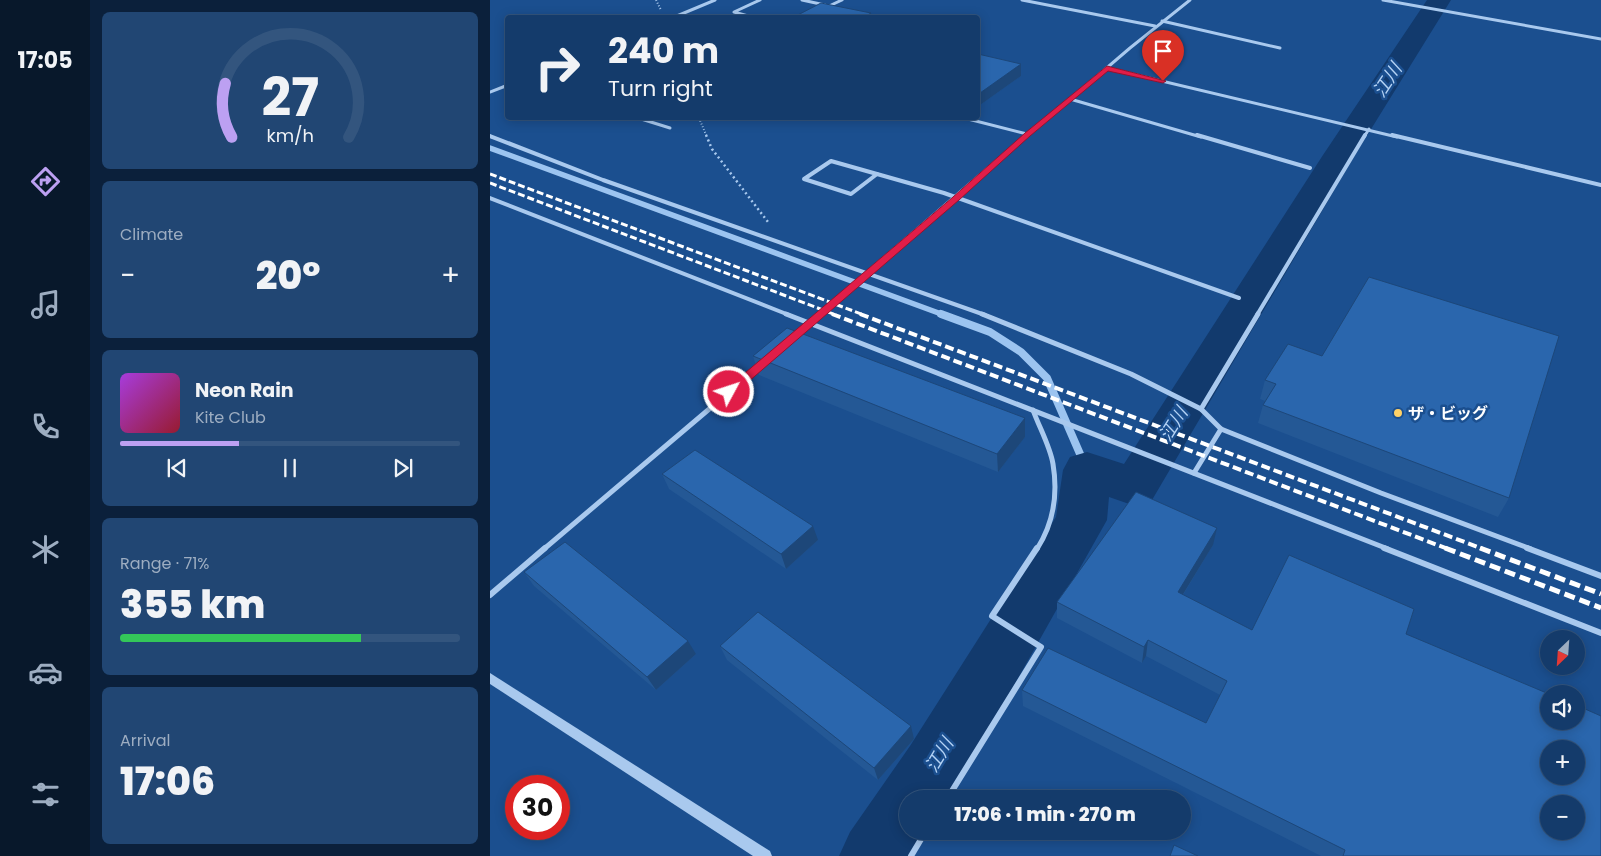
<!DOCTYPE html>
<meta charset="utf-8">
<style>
body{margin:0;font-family:Poppins,"Noto Sans JP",sans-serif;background:#214673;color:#f1f3f6;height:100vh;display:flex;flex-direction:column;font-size:19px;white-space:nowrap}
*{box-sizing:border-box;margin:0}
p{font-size:16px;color:#9dadc1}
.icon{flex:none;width:28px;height:28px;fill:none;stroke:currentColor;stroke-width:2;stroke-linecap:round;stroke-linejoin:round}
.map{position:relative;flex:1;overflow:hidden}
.panel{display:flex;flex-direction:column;gap:12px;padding:12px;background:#0b203b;width:400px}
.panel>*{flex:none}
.banner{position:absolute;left:15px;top:15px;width:475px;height:105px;border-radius:5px;box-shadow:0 2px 12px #0003,0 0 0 1px #33557e;background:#143b6b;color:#f1f3f6;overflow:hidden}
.needle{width:32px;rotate:205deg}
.tools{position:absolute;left:1050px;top:630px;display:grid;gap:10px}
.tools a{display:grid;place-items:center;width:45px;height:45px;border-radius:50%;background:#143b6b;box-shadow:0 2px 12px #0003,0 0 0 1px #33557e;font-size:25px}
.speed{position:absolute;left:15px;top:775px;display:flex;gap:10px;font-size:25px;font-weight:700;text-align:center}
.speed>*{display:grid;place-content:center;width:65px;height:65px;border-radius:50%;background:#143b6b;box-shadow:0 2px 12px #0003,0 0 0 1px #33557e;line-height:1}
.speed .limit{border:8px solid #d22;background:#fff;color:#111}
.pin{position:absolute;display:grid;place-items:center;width:42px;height:42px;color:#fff;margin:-51px -21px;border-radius:50% 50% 50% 0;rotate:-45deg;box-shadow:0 0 5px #0007}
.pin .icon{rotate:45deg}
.me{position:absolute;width:55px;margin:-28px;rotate:50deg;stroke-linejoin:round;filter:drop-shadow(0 0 4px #0008)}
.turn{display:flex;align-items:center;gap:18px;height:105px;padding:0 20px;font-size:22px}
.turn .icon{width:65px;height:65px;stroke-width:2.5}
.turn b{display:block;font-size:35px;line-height:42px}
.big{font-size:38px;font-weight:800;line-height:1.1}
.panel .tile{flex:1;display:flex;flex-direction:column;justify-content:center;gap:8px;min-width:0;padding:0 18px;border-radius:8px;background:#214673}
.panel .dial{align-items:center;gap:0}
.dial svg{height:130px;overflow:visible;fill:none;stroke:#33557e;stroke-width:7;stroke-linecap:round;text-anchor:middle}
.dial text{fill:#f1f3f6;stroke:none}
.song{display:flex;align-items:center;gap:15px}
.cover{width:60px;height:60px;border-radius:8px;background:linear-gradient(135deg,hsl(280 70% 55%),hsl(350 70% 35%))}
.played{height:5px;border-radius:2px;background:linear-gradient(90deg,#bca0f2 35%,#33557e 35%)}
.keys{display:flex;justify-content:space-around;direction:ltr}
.heat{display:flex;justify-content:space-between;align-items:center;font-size:28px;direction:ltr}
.charge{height:8px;border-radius:4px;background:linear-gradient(90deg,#34c759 71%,#33557e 0)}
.trip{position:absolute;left:409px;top:790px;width:292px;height:50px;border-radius:25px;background:#143b6b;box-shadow:0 2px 12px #0003,0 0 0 1px #33557e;font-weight:800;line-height:50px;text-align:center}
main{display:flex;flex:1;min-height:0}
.dock{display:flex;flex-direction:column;width:90px;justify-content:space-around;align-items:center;background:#08182b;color:#9dadc1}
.dock .icon{width:35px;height:35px}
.dock .selected{color:#bca0f2}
.dock b{font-size:22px;color:#f1f3f6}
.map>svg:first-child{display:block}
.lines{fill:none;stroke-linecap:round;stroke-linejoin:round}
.stream-far1{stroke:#9cc4f0;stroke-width:5.5}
.stream{stroke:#9cc4f0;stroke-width:8}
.river{fill:#123a6d;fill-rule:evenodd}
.path-far1{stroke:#a9c9ee;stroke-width:2;stroke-dasharray:1 2;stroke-linecap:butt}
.path{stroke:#a9c9ee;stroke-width:2.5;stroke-dasharray:2 3;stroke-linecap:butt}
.minor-far3{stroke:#a9c9ee;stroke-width:3}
.minor-far2{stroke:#a9c9ee;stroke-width:4}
.minor-far1{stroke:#a9c9ee;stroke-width:5}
.minor{stroke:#a9c9ee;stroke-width:6}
.tertiary{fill:#a9c9ee;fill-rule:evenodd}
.rail-far2{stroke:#fff;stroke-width:3;stroke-dasharray:7 3;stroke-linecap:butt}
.rail-far1{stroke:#fff;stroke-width:4;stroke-dasharray:9 4;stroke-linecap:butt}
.rail{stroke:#fff;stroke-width:5;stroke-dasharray:11 5;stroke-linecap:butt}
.wall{fill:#245895}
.shaded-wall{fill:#1d4779}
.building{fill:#2a66ad;stroke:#1d4779;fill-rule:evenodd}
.route{fill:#e11d48;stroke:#92132f}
.poi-dot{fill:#ffd166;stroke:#1b4f8f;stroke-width:2}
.labels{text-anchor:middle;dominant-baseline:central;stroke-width:5;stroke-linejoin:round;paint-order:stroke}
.poi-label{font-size:16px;font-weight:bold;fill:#fff;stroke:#1b4f8f;text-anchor:start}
.water-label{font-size:18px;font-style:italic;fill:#b5d3f5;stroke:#1b4f8f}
</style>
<main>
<nav class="dock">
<b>17:05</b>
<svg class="icon selected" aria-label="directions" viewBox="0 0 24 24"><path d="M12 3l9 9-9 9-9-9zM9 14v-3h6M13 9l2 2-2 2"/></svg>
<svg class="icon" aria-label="music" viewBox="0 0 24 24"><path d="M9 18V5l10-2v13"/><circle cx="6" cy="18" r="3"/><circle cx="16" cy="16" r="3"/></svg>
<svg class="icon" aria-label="phone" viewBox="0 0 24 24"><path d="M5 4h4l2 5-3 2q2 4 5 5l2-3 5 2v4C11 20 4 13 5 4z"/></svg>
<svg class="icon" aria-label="climate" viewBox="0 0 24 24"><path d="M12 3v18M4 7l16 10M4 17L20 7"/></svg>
<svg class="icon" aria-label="car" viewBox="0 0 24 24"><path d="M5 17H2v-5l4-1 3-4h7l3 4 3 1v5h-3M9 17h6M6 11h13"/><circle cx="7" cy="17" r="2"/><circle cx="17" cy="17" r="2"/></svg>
<svg class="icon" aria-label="filters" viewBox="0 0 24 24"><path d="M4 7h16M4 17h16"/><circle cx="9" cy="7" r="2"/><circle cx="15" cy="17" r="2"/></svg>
</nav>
<section class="panel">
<div class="tile dial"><svg viewBox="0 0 100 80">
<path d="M14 69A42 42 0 1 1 86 69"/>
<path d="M14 69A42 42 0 0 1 10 36" stroke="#bca0f2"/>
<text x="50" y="56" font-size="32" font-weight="700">27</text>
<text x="50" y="72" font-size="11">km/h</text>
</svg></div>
<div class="tile"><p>Climate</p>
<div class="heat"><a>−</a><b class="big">20°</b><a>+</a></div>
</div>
<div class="tile">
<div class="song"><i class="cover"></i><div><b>Neon Rain</b><p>Kite Club</p></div></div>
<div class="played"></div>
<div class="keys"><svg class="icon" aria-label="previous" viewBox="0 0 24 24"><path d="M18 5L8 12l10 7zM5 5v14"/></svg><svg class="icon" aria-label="pause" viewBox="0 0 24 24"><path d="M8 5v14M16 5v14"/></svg><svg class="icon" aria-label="next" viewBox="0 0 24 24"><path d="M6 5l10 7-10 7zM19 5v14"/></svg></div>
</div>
<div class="tile"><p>Range · 71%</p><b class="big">355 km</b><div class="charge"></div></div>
<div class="tile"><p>Arrival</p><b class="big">17:06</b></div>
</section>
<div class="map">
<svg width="1111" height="856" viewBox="0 0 1111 856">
<rect width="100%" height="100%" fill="#1b4f8f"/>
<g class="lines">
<polyline class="stream-far1" points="0,148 454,315"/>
<polyline class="stream" points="451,314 500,332 531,352 557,378 597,470"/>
<polygon class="river" points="937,0 961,0 865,155 662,500 645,506 619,497 617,520 460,799 418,799 418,831 440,831 424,856 349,856 360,832 420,746 566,517 573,470 580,457 597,452 634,464 833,155"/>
<g class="path-far1">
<polyline points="166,0 171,10"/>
<polyline points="209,118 217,137"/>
</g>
<polyline class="path" points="216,135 222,149 278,222"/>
<g class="minor-far3">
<polyline points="312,0 335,5"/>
<polyline points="532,0 665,26"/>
<polyline points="893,0 1111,39"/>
<polyline points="337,7 352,0"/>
<polyline points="182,18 225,0"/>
<polyline points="265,18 244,12 270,0"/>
<polyline points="672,21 790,48"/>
<polyline points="617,68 907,137"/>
<polyline points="0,92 18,85"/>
<polyline points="580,99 711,137"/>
<polyline points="148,118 180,128"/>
<polyline points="474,118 537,134"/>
<polyline points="0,136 2,137"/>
<polyline points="536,137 640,48 700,0"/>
<polyline points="874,137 879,129"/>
</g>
<g class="minor-far2">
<polyline points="707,135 820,168"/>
<polyline points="902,135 1111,185"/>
<polyline points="0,136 113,180 495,315"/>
<polygon points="341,161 387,174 361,194 314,179"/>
<polyline points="387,174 454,193 749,298"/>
<polyline points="0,198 299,315"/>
<polyline points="328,315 537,135"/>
<polyline points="767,315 875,135"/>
</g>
<g class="minor-far1">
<polyline points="296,314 898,549"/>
<polyline points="492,314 641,374 711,409 731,429 891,493 1041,549"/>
<polyline points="305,336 329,314"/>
<polyline points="711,409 768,314"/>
<path d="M543,410c6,17 17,36 20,54 5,30 0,60 -16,85"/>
<polyline points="704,473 731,429"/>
<polyline points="54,549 270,366"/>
</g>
<g class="minor">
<polyline points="894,548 1111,633"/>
<polyline points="1037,548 1111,576"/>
<polyline points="0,595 55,548"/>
<polyline points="457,799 551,647 502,616 547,548"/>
<polyline points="421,856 436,831"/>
</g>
<polygon class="tertiary" points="0,673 280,851 282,856 263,856 0,684"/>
<g class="rail-far2">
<polyline points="0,174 374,315"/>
<polyline points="0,183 346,315"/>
</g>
<g class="rail-far1">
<polyline points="342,314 958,549"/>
<polyline points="370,314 993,549"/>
</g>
<g class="rail">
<polyline points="955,548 1111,608"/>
<polyline points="990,548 1111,594"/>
</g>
</g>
<g class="wall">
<polygon points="488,54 531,76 490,105 488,104"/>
<polygon points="798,344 1019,498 1008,517 768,423 773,405 775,401 770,399 775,380"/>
<polygon points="263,356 535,437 508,472 269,375"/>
<polygon points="172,474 328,540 296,569 179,489"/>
<polygon points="723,545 693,595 762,630 916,634 1111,856 831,856 533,706 532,690 716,723 730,695 656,656 652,663 567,618 567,602"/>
<polygon points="34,572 206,654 166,690 44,586"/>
<polygon points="230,646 424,739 388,780 237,660"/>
</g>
<g class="shaded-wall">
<polygon points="381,13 382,18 372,18"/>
<polygon points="531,64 531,76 490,105 490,93"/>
<polygon points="535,418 535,437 508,472 507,454"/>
<polygon points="323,526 328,540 296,569 291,554"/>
<polygon points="727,528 723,545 684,609 688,592"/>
<polygon points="658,640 656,656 652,663 654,647"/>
<polygon points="198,641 206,654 166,690 157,677"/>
<polygon points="421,726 424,739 388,780 384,768"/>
</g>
<g class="building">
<polygon points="331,3 381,13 372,18 302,18"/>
<polygon points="488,54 531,64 490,93 488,93"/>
<polygon points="879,277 1069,336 1019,498 773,405 786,384 775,380 798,344 832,356"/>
<polygon points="297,328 535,418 507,454 263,356"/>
<polygon points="205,450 323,526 291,554 172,474"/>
<path d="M646,492l81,36 -39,64 74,38 37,-75 125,54 -8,25 143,60v27h27v-16l25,11v140h-258l2,-6 -323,-160 26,-42 158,75 21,-42 -79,-41 -4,7 -87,-45zM1059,749h27v27h-27zM1059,804h27v27h-27z"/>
<polygon points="75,542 198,641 157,677 34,572"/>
<polygon points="268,612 421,726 384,768 230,646"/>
<polygon points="684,845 708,856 680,856"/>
</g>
<polygon class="route" points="617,66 676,81 673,83 618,71 540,136 469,200 243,395 236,395 234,392 236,389 463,197 535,133"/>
<circle class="poi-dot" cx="908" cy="413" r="5"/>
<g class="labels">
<g class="poi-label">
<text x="918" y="413">ザ・ビッグ</text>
</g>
<g class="water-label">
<text transform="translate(897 80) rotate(-57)">江川</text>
<text transform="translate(683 424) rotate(-58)">江川</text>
<text transform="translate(449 755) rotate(-59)">江川</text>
</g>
</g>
</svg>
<div class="tools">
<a><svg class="needle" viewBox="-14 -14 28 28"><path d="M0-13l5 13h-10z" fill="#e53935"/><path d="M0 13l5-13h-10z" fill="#9dadc1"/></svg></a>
<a><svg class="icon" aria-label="sound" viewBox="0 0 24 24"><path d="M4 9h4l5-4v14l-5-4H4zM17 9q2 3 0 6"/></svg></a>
<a>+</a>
<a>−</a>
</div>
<div class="speed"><div class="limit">30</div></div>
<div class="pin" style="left:673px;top:81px;background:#d93025"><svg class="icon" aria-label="arrive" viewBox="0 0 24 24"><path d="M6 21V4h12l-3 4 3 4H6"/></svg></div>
<svg class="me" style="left:239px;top:392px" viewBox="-20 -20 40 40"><circle r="17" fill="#e11d48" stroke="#fff" stroke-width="3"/><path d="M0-11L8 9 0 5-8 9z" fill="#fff"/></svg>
<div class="trip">17:06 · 1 min · 270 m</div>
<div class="banner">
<div class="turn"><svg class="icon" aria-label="right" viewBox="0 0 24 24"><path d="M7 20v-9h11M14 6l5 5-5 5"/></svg><div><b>240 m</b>Turn right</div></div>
</div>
</div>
</main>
